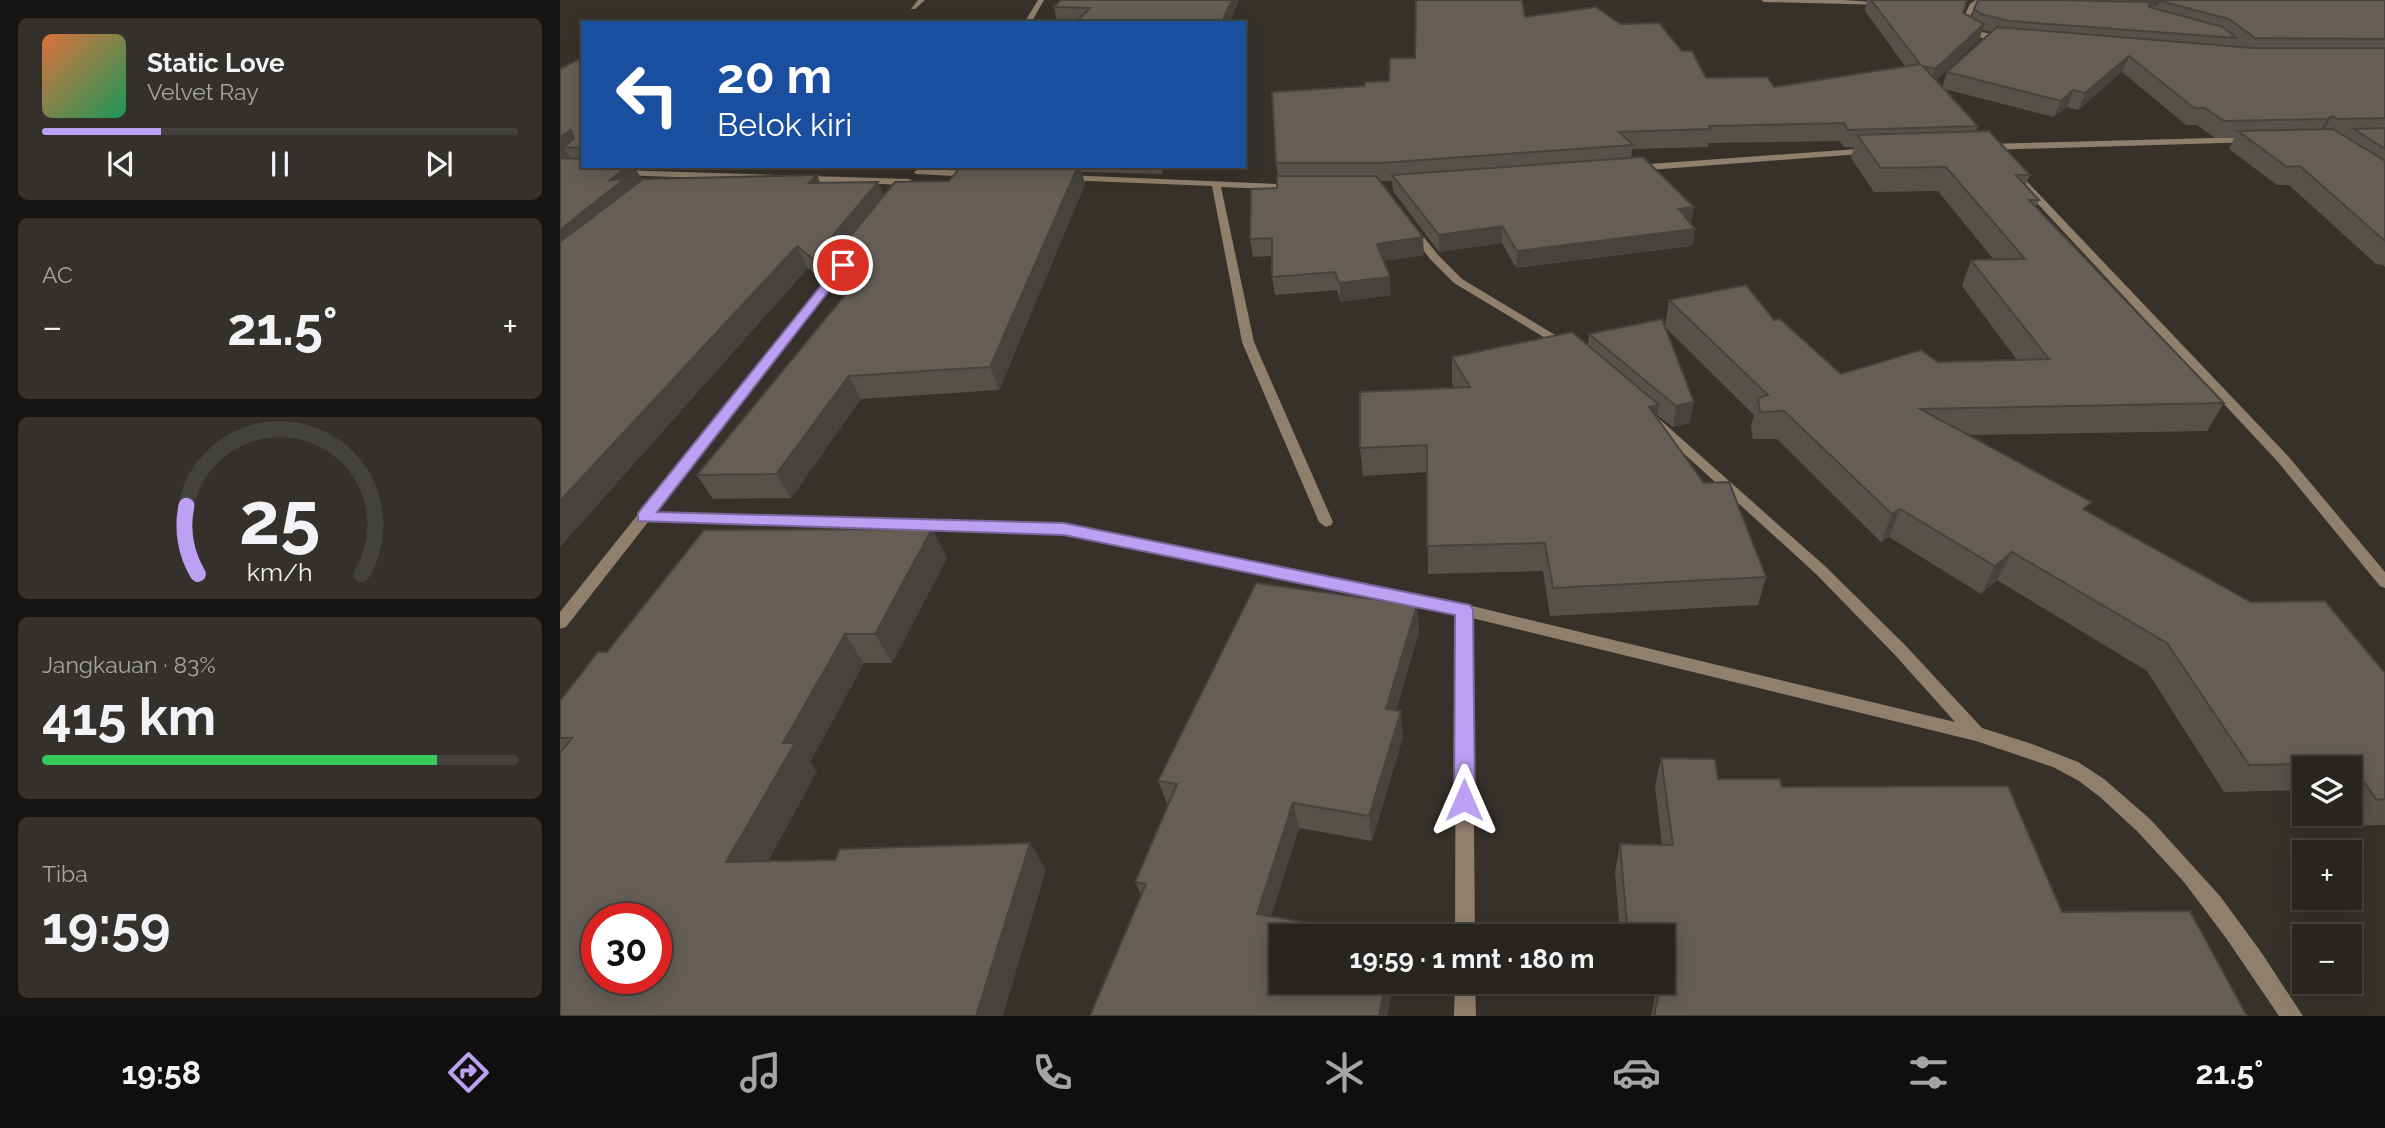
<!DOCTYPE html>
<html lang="id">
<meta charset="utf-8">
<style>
body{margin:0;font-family:Raleway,sans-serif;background:#34312d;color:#f1f3f6;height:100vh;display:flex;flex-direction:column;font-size:26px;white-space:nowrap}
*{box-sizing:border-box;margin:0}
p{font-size:23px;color:#a5a5a5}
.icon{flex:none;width:38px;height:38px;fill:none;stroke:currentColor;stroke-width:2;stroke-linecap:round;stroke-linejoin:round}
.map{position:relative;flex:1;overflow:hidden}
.panel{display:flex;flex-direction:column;gap:18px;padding:18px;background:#161412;width:560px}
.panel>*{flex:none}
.top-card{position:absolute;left:21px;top:21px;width:665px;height:147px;border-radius:0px;box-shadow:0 4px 18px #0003,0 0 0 2px #44423e;background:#1a4fa0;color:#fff;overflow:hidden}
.controls{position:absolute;left:1732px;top:756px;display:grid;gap:14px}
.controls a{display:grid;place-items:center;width:70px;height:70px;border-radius:0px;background:#282520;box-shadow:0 4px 18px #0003,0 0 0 2px #44423e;font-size:35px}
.speed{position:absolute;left:21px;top:903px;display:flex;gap:14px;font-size:35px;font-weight:700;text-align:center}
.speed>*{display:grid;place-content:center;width:91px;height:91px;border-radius:50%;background:#282520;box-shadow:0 4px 18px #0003,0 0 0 2px #44423e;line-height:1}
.speed .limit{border:10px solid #d22;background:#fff;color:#111}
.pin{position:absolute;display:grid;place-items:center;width:60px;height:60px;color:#fff;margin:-30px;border:4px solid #fff;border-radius:50%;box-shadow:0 2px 7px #0007}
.me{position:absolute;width:77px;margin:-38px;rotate:0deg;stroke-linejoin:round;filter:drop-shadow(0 0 5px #0008)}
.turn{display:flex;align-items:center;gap:24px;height:147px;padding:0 21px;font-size:32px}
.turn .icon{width:91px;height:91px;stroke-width:2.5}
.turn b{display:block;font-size:49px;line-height:60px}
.big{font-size:52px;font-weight:700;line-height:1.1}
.panel .tile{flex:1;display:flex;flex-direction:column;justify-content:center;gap:10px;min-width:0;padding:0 24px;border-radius:10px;background:#34312d}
.panel .dial{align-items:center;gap:0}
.dial svg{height:182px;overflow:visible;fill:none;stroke:#44423e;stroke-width:7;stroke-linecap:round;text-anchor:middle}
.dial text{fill:#f1f3f6;stroke:none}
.song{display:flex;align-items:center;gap:21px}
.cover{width:84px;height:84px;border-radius:10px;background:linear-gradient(135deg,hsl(20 70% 55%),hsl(150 70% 35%))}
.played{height:7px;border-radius:4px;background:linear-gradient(90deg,#bca0f2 25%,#44423e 25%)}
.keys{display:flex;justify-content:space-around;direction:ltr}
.heat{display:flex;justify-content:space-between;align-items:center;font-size:38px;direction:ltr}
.charge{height:10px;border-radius:5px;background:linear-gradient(90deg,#34c759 83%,#44423e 0)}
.trip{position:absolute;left:709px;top:924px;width:406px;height:70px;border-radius:0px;background:#282520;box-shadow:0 4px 18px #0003,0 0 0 2px #44423e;font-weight:700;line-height:70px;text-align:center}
.tab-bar{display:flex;height:112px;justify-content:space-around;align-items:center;background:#100f0d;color:#a5a5a5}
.tab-bar .icon{width:49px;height:49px}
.tab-bar .on{color:#bca0f2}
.tab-bar b{font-size:32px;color:#f1f3f6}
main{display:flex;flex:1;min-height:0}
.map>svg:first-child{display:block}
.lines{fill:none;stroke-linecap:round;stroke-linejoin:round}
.street{fill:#907f6b;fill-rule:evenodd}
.wall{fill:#56514b;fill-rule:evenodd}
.shaded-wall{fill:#46423d}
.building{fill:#645e57;stroke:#46423d;stroke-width:2;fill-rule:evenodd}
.route{fill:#bca0f2;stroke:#7a689d;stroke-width:2}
</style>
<main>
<section class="panel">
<div class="tile">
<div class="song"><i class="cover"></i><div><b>Static Love</b><p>Velvet Ray</p></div></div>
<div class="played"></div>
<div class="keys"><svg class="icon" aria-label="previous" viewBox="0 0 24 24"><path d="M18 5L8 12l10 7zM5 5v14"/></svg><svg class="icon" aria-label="pause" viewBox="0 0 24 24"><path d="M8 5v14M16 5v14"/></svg><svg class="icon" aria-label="next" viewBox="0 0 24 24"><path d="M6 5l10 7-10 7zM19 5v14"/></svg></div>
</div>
<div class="tile"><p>AC</p>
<div class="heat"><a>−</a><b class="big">21.5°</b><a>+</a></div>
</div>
<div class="tile dial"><svg viewBox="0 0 100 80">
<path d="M14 69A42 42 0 1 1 86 69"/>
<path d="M14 69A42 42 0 0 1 9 39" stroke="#bca0f2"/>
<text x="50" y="56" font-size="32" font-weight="700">25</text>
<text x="50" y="72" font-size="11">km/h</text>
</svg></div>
<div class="tile"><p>Jangkauan · 83%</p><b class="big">415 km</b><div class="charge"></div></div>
<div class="tile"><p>Tiba</p><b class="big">19:59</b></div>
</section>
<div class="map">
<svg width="1825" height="1016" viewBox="0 0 1825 1016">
<rect width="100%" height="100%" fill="#36312b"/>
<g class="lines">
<g class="street">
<polygon points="358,0 365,0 355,9 351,9"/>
<polygon points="478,0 484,0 471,23 464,23"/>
<polygon points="1201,0 1283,0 1328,3 1325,5 1204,2"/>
<path d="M1416,0h8l-8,5 -10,19 5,6 37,7v4c-14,-1 -43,-3 -48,-17l10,-20z"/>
<polygon points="1692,137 1696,140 1695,142 1426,150 1422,147 1426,144"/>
<polygon points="1311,148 1315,151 1314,153 1076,171 1072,168 1076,165"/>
<polygon points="359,169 413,171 418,174 413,177 356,174 354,172"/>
<polygon points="1449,169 1455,169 1728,456 1825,572 1825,588 1820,586 1718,462 1449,173"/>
<polygon points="60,170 349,179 354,182 349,185 57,175 55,173"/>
<polygon points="507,175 738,185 738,189 735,190 661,187 694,342 773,522 771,525 766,527 759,522 682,342 652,186 504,180 504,176"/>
<polygon points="849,226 855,226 878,255 902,279 1010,344 1010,348 1002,348 894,283 870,259 847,228"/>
<polygon points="281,264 285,265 285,269 95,512 504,524 904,604 1395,722 1335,655 1256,574 1087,420 1093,416 1097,417 1266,567 1346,646 1422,728 1472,744 1518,762 1544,779 1590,819 1660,896 1701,952 1743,1016 1719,1016 1666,938 1624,882 1577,831 1540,797 1519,781 1493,767 1416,741 912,618 915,936 895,936 896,614 504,534 88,522 6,627 0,629 0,612 277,265"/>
<polygon points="895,982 915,982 916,1016 894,1016"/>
</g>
</g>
<g class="wall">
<polygon points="501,0 679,0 669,23 515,23 517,21 497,21 494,7"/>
<path d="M1307,0h100l-4,13 8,5 7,-18h407v267l-2,-2 -7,-1 -87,-79h-12l-48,-36 5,-11h-19l-18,-13h-11l-64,-53 -44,38 -11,-3 -13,10 -110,-28 34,37 -2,5 54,44 -5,11 14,14 -3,7 188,196 -17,28 -238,4 117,76 165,91 134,71v152l-38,1 -9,-12h12v-46h-45v22l-81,2 -77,-121 -150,-91 -16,14 -92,-57 -8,5 -104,-103h-24l-2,-13 3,-11 -88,-87 24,95 -17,4 -16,-12v3l109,159 -8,28 -208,11 -7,-45 -115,3 -1,-102 -64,4 -3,-28 94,-61 -2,-4v-26l136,-12 1,-11 76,-8 4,-26 105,20 67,54 97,-12 79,-2 -55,-74 9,-26h23l-56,-69 -64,1 -23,-34 3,-11h-10l-5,-6 -131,2v4l-76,2 -1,9 63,49 -4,17 5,5 -3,17 -176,22 -14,-25 -63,9 -46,-61 -1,-10h-12l44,74 -40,6 7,34 -50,7 -4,-12 -62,5 -3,-18v-21l-19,1 -3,-18 27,-51 1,-12 -2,-13 89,-77 24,-5 26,-23 110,-41 95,7 62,27 24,27 68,9 131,-21 -40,-55zM1422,30l10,2 -45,40 -5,15 -6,-7 43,-40z"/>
<polygon points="23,57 23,166 74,166 82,180 257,175 260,183 324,196 389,181 402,166 605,166 602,174 522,172 525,184 439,390 301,399 231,498 153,499 137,475 284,297 275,290 268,275 264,281 248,268 0,547 0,69"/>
<polygon points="372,529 387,558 332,663 304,663 250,762 257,771 208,861 275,860 470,843 486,870 0,1016 0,701"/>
<polygon points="857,605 859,632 836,710 843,737 812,841 739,828 711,916 721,982 834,982 827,1016 530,1016 581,895 575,882 608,806 598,781"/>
<polygon points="1101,758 1158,779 1222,787 1502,912 1687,1016 1091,1016 1098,982 1102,982 1102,936 1060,936 1055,871 1060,844 1102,845 1095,786"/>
</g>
<g class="shaded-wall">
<polygon points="672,0 679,0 669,23 661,23"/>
<polygon points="1570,0 1660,0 1600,1 1598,6 1567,8"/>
<polygon points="1424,24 1419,40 1370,85 1375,69"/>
<polygon points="1569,56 1562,72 1518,110 1525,93"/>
<polygon points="1513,90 1507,107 1494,117 1501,101"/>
<polygon points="1772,116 1762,133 1757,136 1767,119"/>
<polygon points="11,130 22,148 4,147 10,158 0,165 0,137"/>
<polygon points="68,166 74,166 84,183 0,263 0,230 50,180"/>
<polygon points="518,166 520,166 525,184 439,390 430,367"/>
<polygon points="600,166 605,166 602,174"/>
<polygon points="257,175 266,196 249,183"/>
<polygon points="318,182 327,202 264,268 268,275 264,281 253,259"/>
<polygon points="1134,207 1131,223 1117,226 1119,209"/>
<polygon points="942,226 942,243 879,252 879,235"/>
<polygon points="1135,229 1132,246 956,268 957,251"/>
<polygon points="863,237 864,255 818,262 817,244"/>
<polygon points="237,246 248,268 0,547 0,501"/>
<polygon points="830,277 831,295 781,302 779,283"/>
<polygon points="289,376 301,399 231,498 216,474"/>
<polygon points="1134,402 1130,423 1113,427 1116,406"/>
<polygon points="1099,405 1095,432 1089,407"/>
<polygon points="1340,509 1329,537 1321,542 1332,514"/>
<polygon points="372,529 387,558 332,663 315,634"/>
<polygon points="1452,552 1437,580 1421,594 1435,566"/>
<polygon points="857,605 859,632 828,735 826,709"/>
<polygon points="285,634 304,663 250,762 257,771 193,888 166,862 223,743"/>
<polygon points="841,711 843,737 812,841 809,816"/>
<polygon points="733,803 739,828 705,937 697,914"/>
<polygon points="470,843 486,870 443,1016 416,1016"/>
<polygon points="826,982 834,982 827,1016 819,1016"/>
</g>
<g class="building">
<polygon points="501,0 672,0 661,23 515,23 530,8 494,7"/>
<polygon points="856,0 962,0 965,17 1036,7 1060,24 1099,23 1122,51 1132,51 1146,78 1207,77 1214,87 1360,64 1311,0 1407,0 1403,13 1424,24 1375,69 1363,66 1418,126 1288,130 1284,123 1149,126 1151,129 1059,132 1073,145 820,163 716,163 712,92 805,86 805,82 829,81 830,58 855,58"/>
<polygon points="1418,0 1496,0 1589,2 1589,7 1663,27 1676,38 1449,21 1421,14 1414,9"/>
<polygon points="1608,0 1825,0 1825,39 1695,38 1669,19 1600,1"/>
<polygon points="1437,27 1693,48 1825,48 1825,118 1778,119 1772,116 1767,119 1664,121 1645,108 1634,108 1569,56 1525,93 1513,90 1501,101 1387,72"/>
<polygon points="23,57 23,148 4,147 14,139 11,130 0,137 0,69"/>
<polygon points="1825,128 1825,149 1794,129"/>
<polygon points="1773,129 1825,161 1825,241 1740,166 1727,167 1678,131"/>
<polygon points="1429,131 1470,175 1456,175 1479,200 1469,200 1664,403 1360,409 1532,502 1523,509 1691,602 1765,601 1825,673 1825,799 1817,800 1790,763 1689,765 1607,643 1452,552 1435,566 1340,509 1332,514 1224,411 1200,412 1198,398 1208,395 1109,300 1186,285 1214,320 1220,319 1281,374 1361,350 1378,362 1489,359 1411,260 1465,259 1386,167 1321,168 1297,135"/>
<polygon points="1083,157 1134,207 1119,209 1135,229 957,251 942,226 879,235 832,175"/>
<polygon points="0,158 23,159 23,166 68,166 50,180 64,179 0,230"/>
<polygon points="402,166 518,166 430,367 289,376 216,474 137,475 290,289 264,268 335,182 389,181"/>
<polygon points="257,175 249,183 318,182 253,259 237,246 0,501 0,242 83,179"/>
<polygon points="717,176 816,176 863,237 817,244 830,277 779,283 775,272 712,277 712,238 690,239 691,189 717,188"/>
<polygon points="1102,319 1134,402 1116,406 1029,334"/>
<polygon points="1012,332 1099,405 1089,407 1144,483 1169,482 1206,577 993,588 985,543 867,546 867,445 800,448 800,392 910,387 892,357"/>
<path d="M372,529l-57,105h-30l-62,109h12l-69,119 109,-2 5,-11 190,-6 -54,173h-416v-263l12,-15h-12v-37l38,-49h9l97,-122zM37,919h59v59h-59z"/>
<polygon points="696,583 857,605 826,709 841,711 809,816 733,803 697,914 828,936 721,936 721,982 826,982 819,1016 530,1016 586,884 575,882 617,784 598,781"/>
<polygon points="1101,758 1155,759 1158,779 1220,779 1222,787 1448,786 1502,912 1630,911 1687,1016 1094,1016 1101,982 1102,982 1102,971 1107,946 1102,946 1102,936 1068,936 1060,844 1113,845"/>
</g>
<polygon class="route" points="279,263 289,265 97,512 504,523 910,605 913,610 915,800 912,807 904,810 897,807 894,800 895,615 504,535 78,521 78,513"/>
</svg>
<div class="controls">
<a><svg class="icon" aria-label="layers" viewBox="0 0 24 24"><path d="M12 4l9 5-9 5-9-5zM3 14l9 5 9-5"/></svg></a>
<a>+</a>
<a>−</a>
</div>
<div class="speed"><div class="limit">30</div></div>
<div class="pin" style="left:283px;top:265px;background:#d93025"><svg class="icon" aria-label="arrive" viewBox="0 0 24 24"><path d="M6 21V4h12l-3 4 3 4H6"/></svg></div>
<svg class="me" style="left:904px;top:800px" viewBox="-20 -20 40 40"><path d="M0-17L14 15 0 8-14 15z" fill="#bca0f2" stroke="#fff" stroke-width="4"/></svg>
<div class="trip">19:59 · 1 mnt · 180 m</div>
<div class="top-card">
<div class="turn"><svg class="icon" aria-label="left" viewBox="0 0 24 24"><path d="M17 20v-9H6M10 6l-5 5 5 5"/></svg><div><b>20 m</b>Belok kiri</div></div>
</div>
</div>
</main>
<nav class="tab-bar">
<b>19:58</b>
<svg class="icon on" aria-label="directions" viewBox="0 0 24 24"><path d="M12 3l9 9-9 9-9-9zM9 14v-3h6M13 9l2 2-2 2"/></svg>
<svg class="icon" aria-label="music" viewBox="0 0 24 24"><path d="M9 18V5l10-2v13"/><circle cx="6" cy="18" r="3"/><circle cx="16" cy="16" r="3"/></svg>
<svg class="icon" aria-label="phone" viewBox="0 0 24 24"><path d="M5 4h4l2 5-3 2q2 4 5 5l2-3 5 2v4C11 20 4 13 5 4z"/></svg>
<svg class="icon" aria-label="climate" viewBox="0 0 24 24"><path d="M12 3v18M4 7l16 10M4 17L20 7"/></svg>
<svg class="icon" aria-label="car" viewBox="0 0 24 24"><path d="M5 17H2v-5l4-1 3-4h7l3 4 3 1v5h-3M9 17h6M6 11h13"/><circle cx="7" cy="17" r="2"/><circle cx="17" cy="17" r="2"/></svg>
<svg class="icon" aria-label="filters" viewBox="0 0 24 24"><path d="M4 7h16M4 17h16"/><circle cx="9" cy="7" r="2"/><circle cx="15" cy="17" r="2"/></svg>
<b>21.5°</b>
</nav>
